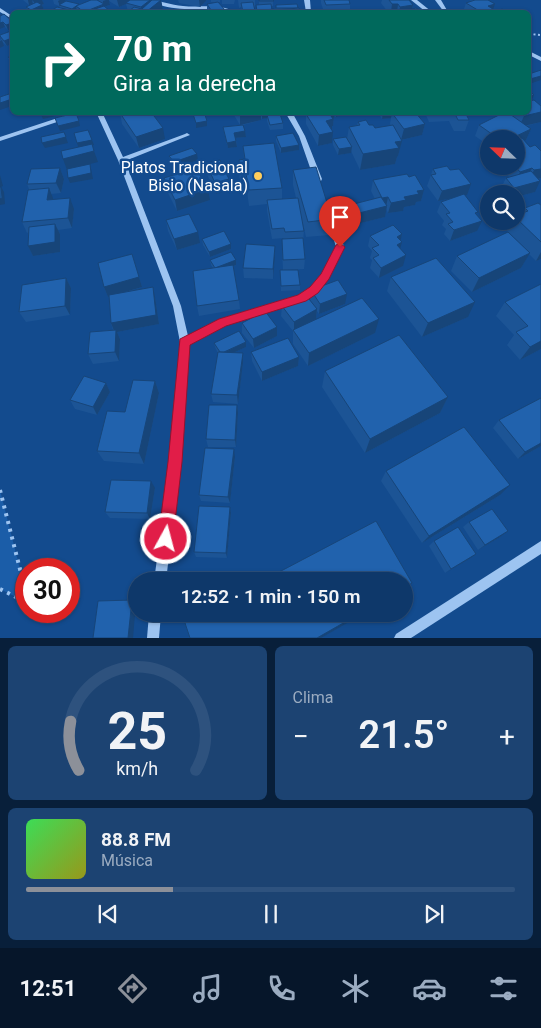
<!DOCTYPE html>
<html lang="es">
<meta charset="utf-8">
<style>
body{margin:0;font-family:Roboto,sans-serif;background:#1c4372;color:#f1f3f6;height:100vh;display:flex;flex-direction:column;font-size:19px;white-space:nowrap}
*{box-sizing:border-box;margin:0}
p{font-size:16px;color:#9bacc1}
.icon{flex:none;width:28px;height:28px;fill:none;stroke:currentColor;stroke-width:2;stroke-linecap:round;stroke-linejoin:round}
.map{position:relative;height:638px;overflow:hidden}
.details{display:flex;flex-direction:column;gap:8px;padding:8px;background:#081f3a;flex:1}
.details>*{flex:none}
.hud{position:absolute;left:10px;top:10px;width:521px;height:105px;border-radius:8px;box-shadow:0 1px 4px #0004,0 0 0 1px #2e527e;background:#00695c;color:#fff;overflow:hidden}
.needle{width:32px;rotate:293deg}
.buttons{position:absolute;left:480px;top:130px;display:grid;gap:10px}
.buttons a{display:grid;place-items:center;width:45px;height:45px;border-radius:50%;background:#0e386a;box-shadow:0 1px 4px #0004,0 0 0 1px #2e527e;font-size:25px}
.speed{position:absolute;left:15px;top:558px;display:flex;gap:10px;font-size:25px;font-weight:700;text-align:center}
.speed>*{display:grid;place-content:center;width:65px;height:65px;border-radius:50%;background:#0e386a;box-shadow:0 1px 4px #0004,0 0 0 1px #2e527e;line-height:1}
.speed .limit{border:8px solid #d22;background:#fff;color:#111}
.pin{position:absolute;display:grid;place-items:center;width:42px;height:42px;color:#fff;margin:-51px -21px;border-radius:50% 50% 50% 0;rotate:-45deg;box-shadow:0 0 5px #0007}
.pin .icon{rotate:45deg}
.me{position:absolute;width:55px;margin:-28px;rotate:7deg;stroke-linejoin:round;filter:drop-shadow(0 0 4px #0008)}
.turn{display:flex;align-items:center;gap:18px;height:105px;padding:0 20px;font-size:22px}
.turn .icon{width:65px;height:65px;stroke-width:2.5}
.turn b{display:block;font-size:35px;line-height:42px}
.big{font-size:38px;font-weight:600;line-height:1.1}
.details .card{flex:1;display:flex;flex-direction:column;justify-content:center;gap:8px;min-width:0;padding:0 18px;border-radius:8px;background:#1c4372}
.details .dial{align-items:center;gap:0}
.dial svg{height:130px;overflow:visible;fill:none;stroke:#2e527e;stroke-width:7;stroke-linecap:round;text-anchor:middle}
.dial text{fill:#f1f3f6;stroke:none}
.song{display:flex;align-items:center;gap:15px}
.cover{width:60px;height:60px;border-radius:8px;background:linear-gradient(135deg,hsl(130 70% 55%),hsl(60 70% 35%))}
.played{height:5px;border-radius:2px;background:linear-gradient(90deg,#8c9099 30%,#2e527e 30%)}
.keys{display:flex;justify-content:space-around;direction:ltr}
.heat{display:flex;justify-content:space-between;align-items:center;font-size:28px;direction:ltr}
.details .tiles{flex:1;display:grid;gap:8px;grid-template-columns:1fr 1fr}
.card:last-child{grid-column:span 2}
.trip{position:absolute;left:128px;top:572px;width:285px;height:50px;border-radius:25px;background:#0e386a;box-shadow:0 1px 4px #0004,0 0 0 1px #2e527e;font-weight:600;line-height:50px;text-align:center}
.tab-bar{display:flex;height:80px;justify-content:space-around;align-items:center;background:#06162a;color:#9bacc1}
.tab-bar .icon{width:35px;height:35px}
.tab-bar .on{color:#8c9099}
.tab-bar b{font-size:22px;color:#f1f3f6}
.map>svg:first-child{display:block}
.green{fill:#1b5da8}
.lines{fill:none;stroke-linecap:round;stroke-linejoin:round}
.path-far1{stroke:#9dc4f1;stroke-width:2;stroke-dasharray:2 2.5;stroke-linecap:butt}
.path{stroke:#9dc4f1;stroke-width:4;stroke-dasharray:3 5;stroke-linecap:butt}
.minor{fill:#9dc4f1;fill-rule:evenodd}
.wall{fill:#1c5495}
.shaded-wall{fill:#174579}
.building{fill:#2162ad;stroke:#174579}
.route{fill:#e11d48;stroke:#92132f}
.poi-dot{fill:#ffce5d;stroke:#134b8e;stroke-width:2}
.labels{text-anchor:middle;dominant-baseline:central;stroke-width:5;stroke-linejoin:round;paint-order:stroke}
.poi-label{font-size:16px;fill:#fff;stroke:#134b8e;text-anchor:end}
</style>
<div class="map">
<svg width="541" height="638" viewBox="0 0 541 638">
<rect width="100%" height="100%" fill="#134b8e"/>
<polygon class="green" points="0,490 26,593 26,602 0,589"/>
<g class="lines">
<polyline class="path-far1" points="529,34 541,35"/>
<g class="path">
<polyline points="0,490 26,593"/>
<polyline points="0,589 26,602"/>
</g>
<g class="minor">
<path d="M147,0c13,0 24,5 36,6 18,2 36,-3 52,6 -7,1 -13,-2 -20,-2 -23,-1 -47,1 -68,-10z"/>
<polygon points="304,0 310,0 311,12 306,12"/>
<polygon points="411,0 417,0 432,12 426,12"/>
<polygon points="435,0 441,0 448,12 444,12"/>
<polygon points="0,8 12,16 12,19 0,12"/>
<polygon points="529,51 541,57 541,61 529,55"/>
<polygon points="76,112 87,112 0,141 0,137"/>
<polygon points="96,112 102,112 123,157 185,134 187,133 190,135 125,161 181,306 188,336 220,319 299,295 311,288 322,274 336,247 325,210 326,208 329,207 333,210 344,247 328,278 317,292 305,300 226,325 189,344 180,463 166,581 154,581 170,463 180,342 173,306 118,160"/>
<polygon points="285,112 292,112 305,136 322,179 321,181 318,181 314,179 299,136"/>
<polygon points="541,541 541,554 411,638 394,638 396,634"/>
<polygon points="149,614 161,614 159,638 147,638"/>
</g>
</g>
<g class="wall">
<polygon points="23,0 42,0 44,4 42,5 44,10 41,12 42,12 28,12 26,7 33,4 29,5"/>
<polygon points="53,0 65,0 65,1 79,4 99,1 98,0 129,0 129,1 161,0 163,10 160,12 128,12 126,4 119,7 109,1 110,5 104,7 111,12 51,12 51,11 60,7 59,6 54,4"/>
<polygon points="178,0 206,0 206,1 200,7 179,3"/>
<rect x="211" y="0" width="9" height="2"/>
<polygon points="222,0 235,0 234,4 222,4"/>
<polygon points="238,0 255,0 255,7 254,7 255,11 256,11 256,5 259,5 259,0 273,0 273,6 271,6 272,10 275,12 241,12 242,12 241,7 239,8"/>
<polygon points="321,0 349,0 350,4 350,12 324,12 321,3"/>
<polygon points="382,0 409,0 413,5 412,9 423,12 388,12 381,3"/>
<polygon points="469,0 474,0 496,11 508,12 463,12 466,3 473,1"/>
<polygon points="207,4 225,10 233,12 207,11"/>
<polygon points="297,4 298,8 300,12 276,12 276,5"/>
<polygon points="4,14 8,30 5,27 0,29"/>
<polygon points="12,33 12,44 7,46 2,42 4,46 0,48 0,39 1,40 0,35"/>
<polygon points="12,56 12,65 10,63 8,57"/>
<polygon points="531,100 541,122 526,126 531,129 526,140 524,140 541,178 538,179 535,192 516,197 516,194 505,194 501,188 506,178 509,177 500,166 516,166 516,139 489,139 489,156 485,152 488,145 475,136 479,125 509,114 509,112 529,112"/>
<polygon points="232,112 283,112 283,114 280,114 283,123 283,129 270,130 267,121 267,118 262,119 261,118 261,120 243,125 246,137 236,138 237,147 228,148 224,133 223,127 240,125"/>
<polygon points="311,112 353,112 336,117 334,116 333,126 332,126 332,143 318,146 306,124 306,114"/>
<polygon points="378,112 415,112 425,124 422,135 402,140 398,156 397,157 395,164 360,170 351,151 351,153 338,155 333,145 333,139 347,139 349,127 357,125 358,122 375,128 391,126 390,124 391,118 382,119"/>
<polygon points="427,112 465,112 469,120 465,131 454,131 449,121 429,122 426,115"/>
<polygon points="120,113 165,139 139,148 122,124"/>
<polygon points="276,136 299,145 299,150 281,153 276,141"/>
<polygon points="243,146 282,188 282,199 296,198 293,185 293,170 332,219 330,235 306,237 303,224 304,231 303,241 305,259 304,269 283,270 282,249 282,239 284,238 272,239 267,211 267,204 249,206 246,184 241,185 239,175 239,160 244,159"/>
<polygon points="169,156 198,160 175,168 170,161"/>
<polygon points="206,163 230,190 216,194 207,174"/>
<polygon points="60,168 64,179 61,193 51,194 53,199 74,209 72,228 58,230 60,234 60,252 33,256 28,246 29,232 27,233 22,222 29,189 27,184"/>
<polygon points="433,169 467,195 465,195 476,215 477,231 450,241 444,234 446,229 442,225 444,221 437,212 441,202 451,198 438,201 427,186"/>
<polygon points="409,177 424,190 421,201 416,202 415,205 404,207 403,211 388,213 386,209 385,217 353,225 348,216 350,205 375,199 371,191 373,180"/>
<polygon points="164,178 210,200 177,211 166,189"/>
<polygon points="541,204 541,259 536,261 529,254 521,268 472,292 451,271 457,256 508,232 507,231 512,221 516,221 516,215 522,213 525,208"/>
<polygon points="166,220 200,243 177,250 168,231"/>
<polygon points="402,234 400,241 400,249 403,266 379,278 370,268 372,260 370,258 372,251 368,246 370,236"/>
<polygon points="202,239 231,244 231,249 210,257 203,245"/>
<polygon points="132,254 142,287 130,291 153,287 155,297 159,324 117,332 120,339 119,361 93,364 88,354 90,332 113,330 111,323 109,297 108,297 104,287 98,263"/>
<polygon points="275,256 273,279 244,278 243,268"/>
<polygon points="210,260 236,265 233,267 239,300 240,309 199,316 197,306 213,268 211,265"/>
<polygon points="280,270 300,285 300,290 281,291"/>
<polygon points="391,277 468,317 422,337 387,291"/>
<polygon points="66,278 71,288 70,315 26,322 19,312"/>
<polygon points="541,284 541,349 520,360 507,345 514,335 496,316 505,302"/>
<polygon points="311,290 345,304 319,314 317,311 316,319 305,325 375,333 308,366 293,344 293,331 281,316 282,306 312,303 310,300"/>
<polygon points="242,323 277,327 277,336 254,348 242,333"/>
<polygon points="246,342 246,347 233,353 243,363 238,404 213,402 211,394 218,353 215,347 214,343"/>
<polygon points="251,352 299,357 298,366 262,381 252,361"/>
<polygon points="325,371 448,397 440,413 365,453 322,387"/>
<polygon points="155,381 159,393 144,464 104,461 97,451"/>
<polygon points="106,383 110,392 97,415 75,409 70,400"/>
<polygon points="541,398 541,446 518,459 493,428 499,420"/>
<polygon points="237,405 238,413 236,447 208,447 206,439"/>
<polygon points="235,457 230,503 201,501 199,495"/>
<polygon points="386,471 500,495 422,543 381,481"/>
<polygon points="155,488 150,519 110,518 105,512"/>
<polygon points="230,507 231,513 227,558 196,557 194,552"/>
<polygon points="469,522 508,531 500,537 478,550 463,527"/>
<polygon points="434,541 469,559 445,573 429,546"/>
</g>
<g class="shaded-wall">
<polygon points="28,0 32,0 33,4 29,5"/>
<polygon points="32,0 42,0 44,4 36,7 34,2"/>
<polygon points="60,0 65,0 66,3 60,6 58,1"/>
<polygon points="106,0 109,0 110,5 92,10 93,12 84,12 103,5 103,1"/>
<polygon points="117,0 129,0 129,3 126,3 126,4 119,7"/>
<polygon points="150,0 161,0 163,10 160,12 142,12 141,7"/>
<polygon points="199,0 206,0 206,1 200,7"/>
<polygon points="392,4 398,4 397,12 391,12"/>
<polygon points="495,4 492,12 488,6"/>
<polygon points="42,5 44,10 40,12 32,12 31,10"/>
<polygon points="413,5 411,12 399,12 400,7"/>
<polygon points="76,6 77,12 73,12 72,9"/>
<polygon points="3,22 5,27 0,29 0,23"/>
<polygon points="12,23 12,29 8,30 6,25"/>
<polygon points="12,38 12,44 7,46 4,41"/>
<polygon points="2,40 4,46 0,48 0,41"/>
<polygon points="532,68 530,73 529,74 529,69"/>
<polygon points="541,76 541,80 529,84 530,79"/>
<polygon points="534,95 529,106 529,96"/>
<polygon points="12,99 12,106 0,110 0,103"/>
<polygon points="40,112 59,112 60,115 43,119"/>
<polygon points="248,112 261,112 261,120 240,125 240,115"/>
<polygon points="262,112 283,112 283,114 268,117 267,115 267,118 262,119"/>
<polygon points="336,112 353,112 336,117"/>
<polygon points="383,112 408,112 392,113 391,118 382,119"/>
<polygon points="541,112 541,122 519,127 524,116"/>
<polygon points="334,115 333,126 332,126 332,130 326,121 331,116"/>
<polygon points="79,121 80,126 60,131 58,126"/>
<polygon points="207,121 207,126 196,128 196,123"/>
<polygon points="425,124 422,135 401,140 404,129"/>
<polygon points="163,128 165,139 139,148 136,137"/>
<polygon points="531,129 526,140 516,144 516,139 510,139"/>
<polygon points="245,131 246,137 234,138 234,133"/>
<polygon points="64,132 68,143 45,148 42,143"/>
<polygon points="333,132 332,143 318,146 319,135"/>
<polygon points="92,140 94,145 79,149 77,143"/>
<polygon points="236,141 237,147 228,148 227,143"/>
<polygon points="402,141 398,156 397,157 395,164 360,170 363,154 395,142"/>
<polygon points="299,145 299,150 281,153 281,148"/>
<polygon points="352,147 351,153 338,155 339,149"/>
<polygon points="94,151 98,162 67,170 63,159"/>
<polygon points="197,154 198,160 175,168 174,162"/>
<polygon points="90,164 93,179 70,183 68,178"/>
<polygon points="60,168 64,179 61,193 56,183"/>
<polygon points="532,168 527,179 515,182 520,172"/>
<polygon points="541,169 541,178 529,181 534,170"/>
<polygon points="0,175 3,186 1,187 4,192 5,204 0,205"/>
<polygon points="229,179 230,190 216,194 215,183"/>
<polygon points="540,181 535,192 516,197 516,194 512,194 514,188"/>
<polygon points="471,184 467,195 438,201 442,191"/>
<polygon points="49,188 53,198 52,211 47,200"/>
<polygon points="208,189 210,200 177,211 175,200"/>
<polygon points="424,190 421,201 416,202 415,205 404,207 403,211 388,213 391,203 417,191"/>
<polygon points="388,197 386,207 387,206 385,217 353,225 355,214 380,208 382,198"/>
<polygon points="70,198 74,209 72,228 68,218"/>
<polygon points="482,221 477,231 450,241 454,230"/>
<polygon points="55,224 60,234 60,252 33,256 28,246"/>
<polygon points="198,232 200,243 177,250 174,239"/>
<polygon points="402,234 400,243 402,242 399,253 394,255 397,237"/>
<polygon points="231,244 231,249 210,257 209,252"/>
<polygon points="275,246 275,256 273,279 273,269"/>
<polygon points="541,252 541,259 536,261"/>
<polygon points="530,253 521,268 472,292 479,278"/>
<polygon points="406,255 403,266 379,278 381,268"/>
<polygon points="236,260 236,265 216,273 215,268"/>
<polygon points="139,277 142,287 108,297 104,287"/>
<polygon points="66,278 71,288 70,315 65,306"/>
<polygon points="153,287 155,297 159,324 117,332 120,339 119,361 115,352 115,333 111,323"/>
<polygon points="347,294 345,304 319,314 320,304"/>
<polygon points="475,302 468,317 422,337 428,323"/>
<polygon points="317,309 316,319 294,331 294,322"/>
<polygon points="379,319 375,333 308,366 309,353"/>
<polygon points="277,327 277,336 254,348 253,339"/>
<polygon points="541,341 541,349 520,360 530,347"/>
<polygon points="246,342 246,347 222,358 221,354"/>
<polygon points="243,353 243,363 238,404 237,395"/>
<polygon points="299,357 298,366 262,381 262,372"/>
<polygon points="155,381 159,393 144,464 139,453"/>
<polygon points="106,383 110,392 97,415 93,407"/>
<polygon points="448,397 440,413 365,453 370,439"/>
<polygon points="237,405 238,413 236,447 235,440"/>
<polygon points="541,443 541,446 518,459 525,452"/>
<polygon points="234,449 235,457 230,503 228,497"/>
<polygon points="151,481 155,488 150,519 147,513"/>
<polygon points="510,485 500,495 422,543 429,536"/>
<polygon points="230,507 231,513 227,558 226,553"/>
<polygon points="508,531 500,537 478,550 485,545"/>
<polygon points="476,554 469,559 445,573 451,569"/>
<polygon points="132,600 136,603 133,638 128,638"/>
<polygon points="359,614 363,614 321,638 317,638"/>
</g>
<g class="building">
<polygon points="91,0 97,0 104,4 84,12 76,6"/>
<polygon points="130,0 150,0 141,7 126,3"/>
<polygon points="152,0 161,0 146,12 137,12 129,11 134,7 142,9"/>
<polygon points="259,0 273,0 274,1 259,1"/>
<polygon points="324,0 349,0 350,4 326,5"/>
<polygon points="389,0 409,0 413,5 400,7 398,4 392,4"/>
<polygon points="475,0 488,0 495,4 488,6 496,11 502,9 508,12 481,12 466,3"/>
<polygon points="66,1 79,4 72,9 59,5"/>
<polygon points="37,2 42,5 31,10 26,7"/>
<polygon points="218,2 225,10 230,9 233,12 200,12 211,10 207,4"/>
<polygon points="253,2 255,11 254,11 254,12 243,12 241,3"/>
<polygon points="271,4 272,10 257,11 256,5"/>
<polygon points="297,4 298,8 276,8 276,5"/>
<polygon points="104,6 111,12 94,12 92,10"/>
<polygon points="57,7 69,10 65,12 56,12 51,11"/>
<polygon points="299,8 300,12 276,12 276,10"/>
<polygon points="416,8 423,12 400,12"/>
<polygon points="274,9 275,12 254,12 254,11"/>
<polygon points="34,10 42,12 31,12"/>
<polygon points="4,14 12,21 12,23 6,25 3,22 0,23 0,16"/>
<polygon points="11,31 12,33 12,38 4,41 0,36 0,35"/>
<polygon points="12,56 12,61 8,57"/>
<polygon points="541,70 541,76 530,79 529,78 529,74"/>
<polygon points="529,90 534,95 529,96"/>
<polygon points="12,93 12,99 0,103 0,97"/>
<polygon points="534,100 541,106 541,112 524,116 520,112 529,112 529,101"/>
<polygon points="123,112 151,112 163,128 136,137 120,113"/>
<polygon points="204,112 207,121 196,123 193,114"/>
<polygon points="239,112 248,112 240,115"/>
<polygon points="311,112 333,112 334,115 331,116 333,119 326,121 333,132 319,135 306,114"/>
<polygon points="396,112 415,112 425,124 404,129 392,113"/>
<polygon points="454,112 465,112 469,120 458,120"/>
<polygon points="505,112 507,112 531,129 510,139 499,139 479,125"/>
<polygon points="76,113 79,121 58,126 55,118"/>
<polygon points="280,114 283,123 270,125 267,115"/>
<polygon points="366,120 369,125 373,125 375,128 393,125 402,141 395,142 399,148 363,154 349,127 360,125 358,122"/>
<polygon points="243,125 245,131 234,133 236,141 227,143 223,127"/>
<polygon points="88,130 92,140 77,143 74,133"/>
<polygon points="64,132 66,137 42,143 41,137"/>
<polygon points="293,133 299,145 281,148 276,136"/>
<polygon points="346,137 352,147 339,149 333,139"/>
<polygon points="522,138 530,147 535,145 541,151 541,169 534,170 532,168 520,172 515,166 516,166 516,150 520,149 516,149 516,140"/>
<polygon points="274,143 282,188 249,190 245,168 240,169 239,160 245,159 243,146"/>
<polygon points="92,144 94,151 63,159 61,151"/>
<polygon points="192,148 197,154 174,162 169,156"/>
<polygon points="220,160 229,179 215,183 206,163"/>
<polygon points="90,164 91,173 68,178 67,169"/>
<polygon points="447,166 450,170 459,169 471,184 442,191 431,175 436,174 433,169"/>
<polygon points="316,167 332,219 308,222 293,170"/>
<polygon points="60,168 56,183 27,184 31,169"/>
<polygon points="196,168 208,189 175,200 164,178"/>
<polygon points="531,171 540,181 514,188 506,178"/>
<polygon points="407,174 409,177 415,175 424,190 417,191 419,194 404,197 406,200 391,203 388,197 382,198 373,180"/>
<polygon points="0,187 1,187 2,198 0,199"/>
<polygon points="49,188 47,200 70,198 68,218 22,222 28,190"/>
<polygon points="464,194 478,212 475,213 482,221 454,230 448,224 453,222 446,214 450,213 441,202"/>
<polygon points="381,197 387,206 355,214 350,205"/>
<polygon points="298,198 304,231 285,232 284,228 272,229 267,200"/>
<polygon points="538,203 541,205 541,242 516,218 516,215 528,211 525,208"/>
<polygon points="189,214 198,232 174,239 166,220"/>
<polygon points="55,224 55,242 28,246 29,227"/>
<polygon points="393,225 402,234 397,237 402,242 397,245 406,255 381,268 373,258 379,255 372,248 379,245 370,236"/>
<polygon points="224,231 231,244 209,252 202,239"/>
<polygon points="508,232 530,253 479,278 457,256"/>
<polygon points="303,238 305,259 283,260 282,239"/>
<polygon points="246,244 275,246 273,269 243,268"/>
<polygon points="231,252 236,260 215,268 210,260"/>
<polygon points="132,254 139,277 104,287 98,263"/>
<polygon points="436,258 475,302 428,323 391,277"/>
<polygon points="233,265 239,300 197,306 193,271"/>
<polygon points="280,270 298,270 300,285 281,286"/>
<polygon points="66,278 65,306 19,312 22,285"/>
<polygon points="338,280 347,294 320,304 311,290"/>
<polygon points="541,284 541,341 530,347 516,332 528,326 505,302"/>
<polygon points="153,287 156,315 111,323 109,295"/>
<polygon points="305,294 317,309 294,322 282,306"/>
<polygon points="362,298 379,319 309,353 293,330"/>
<polygon points="265,311 277,327 253,339 242,323"/>
<polygon points="116,330 115,352 88,354 90,332"/>
<polygon points="239,331 246,342 224,352 220,352 214,343"/>
<polygon points="399,335 448,397 370,439 325,371"/>
<polygon points="288,338 299,357 262,372 251,352"/>
<polygon points="218,352 243,353 237,395 211,394"/>
<polygon points="84,376 106,383 93,407 70,400"/>
<polygon points="133,380 155,381 139,453 97,451 107,411 125,412"/>
<polygon points="541,398 541,443 525,452 499,420"/>
<polygon points="209,405 237,405 235,440 206,439"/>
<polygon points="464,427 510,485 429,536 386,471"/>
<polygon points="205,448 234,449 228,497 199,495"/>
<polygon points="111,480 151,481 147,513 105,512"/>
<polygon points="199,506 230,507 226,553 194,552"/>
<polygon points="492,509 508,531 485,545 469,522"/>
<polygon points="376,521 412,583 404,588 404,581 262,581"/>
<polygon points="458,527 476,554 451,569 434,541"/>
<polygon points="132,600 128,638 93,638 98,601"/>
<polygon points="201,614 359,614 317,638 190,638 185,623"/>
</g>
<polygon class="route" points="340,243 345,247 329,279 318,293 306,301 226,326 190,345 182,462 173,539 171,544 166,546 160,544 158,539 168,462 180,339 219,319 298,295 310,287 321,274 336,245"/>
<circle class="poi-dot" cx="258" cy="176" r="5"/>
<g class="labels">
<g class="poi-label">
<text x="248" y="167">Platos Tradicional<tspan x="248" dy="18">Bisio (Nasala)</tspan></text>
</g>
</g>
</svg>
<div class="buttons">
<a><svg class="needle" viewBox="-14 -14 28 28"><path d="M0-13l5 13h-10z" fill="#e53935"/><path d="M0 13l5-13h-10z" fill="#9bacc1"/></svg></a>
<a><svg class="icon" aria-label="search" viewBox="0 0 24 24"><circle cx="10" cy="10" r="6"/><path d="M15 15l6 6"/></svg></a>
</div>
<div class="speed"><div class="limit">30</div></div>
<div class="pin" style="left:340px;top:247px;background:#d93025"><svg class="icon" aria-label="arrive" viewBox="0 0 24 24"><path d="M6 21V4h12l-3 4 3 4H6"/></svg></div>
<svg class="me" style="left:166px;top:539px" viewBox="-20 -20 40 40"><circle r="17" fill="#e11d48" stroke="#fff" stroke-width="3"/><path d="M0-11L8 9 0 5-8 9z" fill="#fff"/></svg>
<div class="trip">12:52 · 1 min · 150 m</div>
<div class="hud">
<div class="turn"><svg class="icon" aria-label="right" viewBox="0 0 24 24"><path d="M7 20v-9h11M14 6l5 5-5 5"/></svg><div><b>70 m</b>Gira a la derecha</div></div>
</div>
</div>
<section class="details">
<div class="tiles">
<div class="card dial"><svg viewBox="0 0 100 80">
<path d="M14 69A42 42 0 1 1 86 69"/>
<path d="M14 69A42 42 0 0 1 9 39" stroke="#8c9099"/>
<text x="50" y="56" font-size="32" font-weight="700">25</text>
<text x="50" y="72" font-size="11">km/h</text>
</svg></div>
<div class="card"><p>Clima</p>
<div class="heat"><a>−</a><b class="big">21.5°</b><a>+</a></div>
</div>
<div class="card">
<div class="song"><i class="cover"></i><div><b>88.8 FM</b><p>Música</p></div></div>
<div class="played"></div>
<div class="keys"><svg class="icon" aria-label="previous" viewBox="0 0 24 24"><path d="M18 5L8 12l10 7zM5 5v14"/></svg><svg class="icon" aria-label="pause" viewBox="0 0 24 24"><path d="M8 5v14M16 5v14"/></svg><svg class="icon" aria-label="next" viewBox="0 0 24 24"><path d="M6 5l10 7-10 7zM19 5v14"/></svg></div>
</div>
</div>
</section>
<nav class="tab-bar">
<b>12:51</b>
<svg class="icon on" aria-label="directions" viewBox="0 0 24 24"><path d="M12 3l9 9-9 9-9-9zM9 14v-3h6M13 9l2 2-2 2"/></svg>
<svg class="icon" aria-label="music" viewBox="0 0 24 24"><path d="M9 18V5l10-2v13"/><circle cx="6" cy="18" r="3"/><circle cx="16" cy="16" r="3"/></svg>
<svg class="icon" aria-label="phone" viewBox="0 0 24 24"><path d="M5 4h4l2 5-3 2q2 4 5 5l2-3 5 2v4C11 20 4 13 5 4z"/></svg>
<svg class="icon" aria-label="climate" viewBox="0 0 24 24"><path d="M12 3v18M4 7l16 10M4 17L20 7"/></svg>
<svg class="icon" aria-label="car" viewBox="0 0 24 24"><path d="M5 17H2v-5l4-1 3-4h7l3 4 3 1v5h-3M9 17h6M6 11h13"/><circle cx="7" cy="17" r="2"/><circle cx="17" cy="17" r="2"/></svg>
<svg class="icon" aria-label="filters" viewBox="0 0 24 24"><path d="M4 7h16M4 17h16"/><circle cx="9" cy="7" r="2"/><circle cx="15" cy="17" r="2"/></svg>
</nav>
